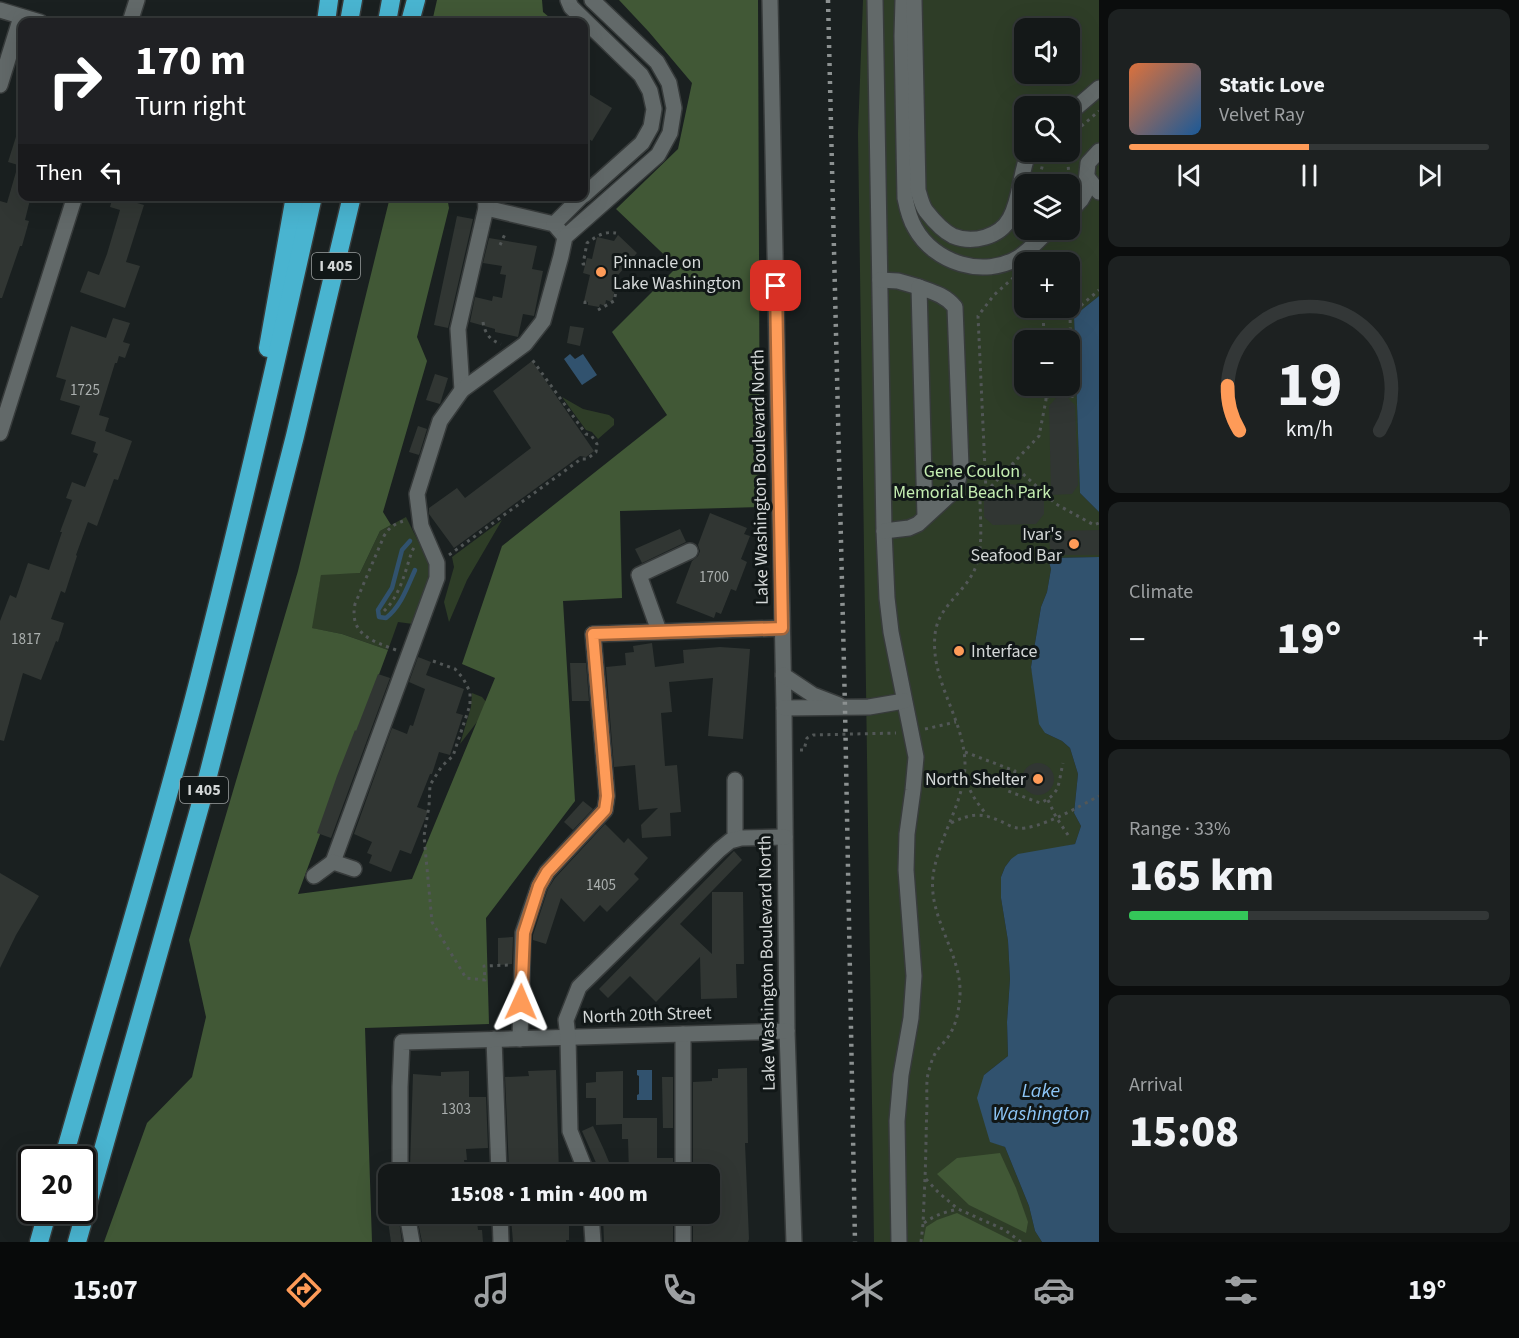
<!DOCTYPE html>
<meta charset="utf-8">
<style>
body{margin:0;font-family:"Source Sans 3",sans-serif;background:#1d2121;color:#f1f3f6;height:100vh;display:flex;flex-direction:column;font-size:22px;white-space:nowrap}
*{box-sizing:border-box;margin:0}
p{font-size:20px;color:#9da0a2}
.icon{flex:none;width:33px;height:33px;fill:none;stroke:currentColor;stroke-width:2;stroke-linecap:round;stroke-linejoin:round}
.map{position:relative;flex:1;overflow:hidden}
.details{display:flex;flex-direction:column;gap:9px;padding:9px;background:#0b0d0d;width:420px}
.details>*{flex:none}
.guide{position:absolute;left:18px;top:18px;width:570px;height:183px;border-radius:12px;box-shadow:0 6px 24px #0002,0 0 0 2px #333737;background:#202124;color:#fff;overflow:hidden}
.tools{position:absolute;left:1014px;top:18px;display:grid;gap:12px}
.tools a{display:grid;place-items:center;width:66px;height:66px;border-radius:12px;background:#141818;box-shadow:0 6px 24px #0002,0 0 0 2px #333737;font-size:30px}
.speed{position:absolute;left:18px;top:1146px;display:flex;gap:12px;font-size:30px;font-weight:700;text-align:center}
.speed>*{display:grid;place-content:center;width:78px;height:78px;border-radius:50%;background:#141818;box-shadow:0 6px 24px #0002,0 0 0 2px #333737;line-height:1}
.speed .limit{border:3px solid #111;border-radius:9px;background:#fff;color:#111}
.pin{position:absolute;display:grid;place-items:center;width:51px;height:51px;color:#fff;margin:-26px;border-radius:12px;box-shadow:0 3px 9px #0006}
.me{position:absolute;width:66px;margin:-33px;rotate:1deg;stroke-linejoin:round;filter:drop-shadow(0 0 4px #0008)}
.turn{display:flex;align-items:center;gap:21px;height:126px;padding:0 18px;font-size:27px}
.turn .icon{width:78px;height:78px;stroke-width:2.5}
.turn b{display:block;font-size:42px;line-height:51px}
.then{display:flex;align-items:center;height:57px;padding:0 18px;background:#0003;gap:12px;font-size:22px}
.big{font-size:45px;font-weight:800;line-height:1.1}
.details .tile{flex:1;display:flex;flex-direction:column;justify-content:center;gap:9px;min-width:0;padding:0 21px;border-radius:12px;background:#1d2121}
.details .dial{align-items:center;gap:0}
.dial svg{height:156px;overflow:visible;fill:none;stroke:#333737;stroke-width:7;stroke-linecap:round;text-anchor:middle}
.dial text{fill:#f1f3f6;stroke:none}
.song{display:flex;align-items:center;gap:18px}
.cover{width:72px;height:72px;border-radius:9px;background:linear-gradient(135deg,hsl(20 70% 55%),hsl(210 70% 35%))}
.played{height:6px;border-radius:3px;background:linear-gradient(90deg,#fe9b58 50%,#333737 50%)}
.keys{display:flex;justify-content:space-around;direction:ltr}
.heat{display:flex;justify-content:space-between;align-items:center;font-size:33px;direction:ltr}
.charge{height:9px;border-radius:4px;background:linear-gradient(90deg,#34c759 33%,#333737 0)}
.trip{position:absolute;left:378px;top:1164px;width:342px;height:60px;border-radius:12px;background:#141818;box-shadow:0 6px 24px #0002,0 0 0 2px #333737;font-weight:800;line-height:60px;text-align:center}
.menu{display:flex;height:96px;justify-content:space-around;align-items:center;background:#080a0a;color:#9da0a2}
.menu .icon{width:42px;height:42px}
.menu .selected{color:#fe9b58}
.menu b{font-size:27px;color:#f1f3f6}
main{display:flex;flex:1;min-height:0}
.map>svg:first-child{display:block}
.green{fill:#2e3d27;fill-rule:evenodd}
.forest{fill:#415836}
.water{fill:#31526e}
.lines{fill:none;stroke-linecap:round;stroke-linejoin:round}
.stream{stroke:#31526e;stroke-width:4.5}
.building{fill:#313633}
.minor-casing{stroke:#373b3b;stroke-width:18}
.highway-casing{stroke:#373b3b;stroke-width:21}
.path{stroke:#525757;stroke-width:3;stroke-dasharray:3 4.5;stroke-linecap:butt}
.minor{stroke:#626969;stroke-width:15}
.highway{stroke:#49b4d0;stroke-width:18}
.rail{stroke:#8c9191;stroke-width:4.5;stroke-dasharray:3 6;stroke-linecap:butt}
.route-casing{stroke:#a56539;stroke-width:15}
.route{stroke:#fe9b58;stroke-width:10}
.poi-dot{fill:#fe9b58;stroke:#111717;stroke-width:2}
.labels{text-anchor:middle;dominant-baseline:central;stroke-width:6;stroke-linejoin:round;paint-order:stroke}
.number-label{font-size:15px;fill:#abb0af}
.shield{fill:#111717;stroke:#9a9e9e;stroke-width:1.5}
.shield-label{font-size:16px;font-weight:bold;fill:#d4d8d8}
.poi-label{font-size:18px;fill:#d4d8d8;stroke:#111717;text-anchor:start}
.park-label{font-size:18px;fill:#c4edb1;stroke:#111717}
.street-label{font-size:18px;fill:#d4d8d8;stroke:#111717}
.water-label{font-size:20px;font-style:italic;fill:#8dc6f7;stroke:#111717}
</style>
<main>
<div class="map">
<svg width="1099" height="1242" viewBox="0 0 1099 1242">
<rect width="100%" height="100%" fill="#1a2020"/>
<g class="green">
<path d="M863,0h236v296l-25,20 6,177 19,19v45l-50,1 2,11 -4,23 -6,15 -10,60 14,66 17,8 8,7 8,26 -4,39 7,13 -6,18 -64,15 -6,8 -4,10v21l7,43 2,38 -3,43 1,34 -24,19 6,66 15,6 24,59 6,25 7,11h-168l-16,-1109zM1024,28h46v46h-46zM1024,106h46v46h-46zM1024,184h46v46h-46zM1024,262h46v46h-46zM1024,340h46v46h-46z"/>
<polygon points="562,397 583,409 609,415 614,419 614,425 598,439 592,432 586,430"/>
<polygon points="406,517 431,567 430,579 413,624 398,622 388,650 342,634 311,628 321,574 360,573 380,531"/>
<polygon points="502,520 467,580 449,622 444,602 454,567 452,557"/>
<polygon points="472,693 482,697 487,703 480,718 460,744 471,707"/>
</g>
<g class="forest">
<polygon points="437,0 542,0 543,12 555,22 497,22 492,19 491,22 432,22"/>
<polygon points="619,0 758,0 760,507 620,511 622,598 563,601 575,801 486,918 489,1024 365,1028 372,1242 104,1242 147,1123 192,1077 206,1017 189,940 298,571 390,197 447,197 449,208 417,337 427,361 383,512 391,525 380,531 360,573 321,575 312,628 342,634 388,650 298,894 412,879 495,678 462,664 502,546 667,415 612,332 677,267 616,209 678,149 692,83 649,32"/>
<polygon points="1000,1153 1016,1188 1028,1222 1026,1233 969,1205 937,1174 957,1158"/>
<polygon points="957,1213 1015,1242 923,1242 926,1227 937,1220"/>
</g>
<g class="water">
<polygon points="1099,296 1099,512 1080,493 1074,316"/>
<polygon points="570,354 575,359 583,354 597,375 582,385 564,359"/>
<polygon points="1099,557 1099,1242 1042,1242 1035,1231 1029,1206 1005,1147 990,1142 977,1098 984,1075 1008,1056 1007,1022 1010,979 1008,941 1001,898 1001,877 1005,867 1011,859 1018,854 1075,844 1081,826 1074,813 1078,774 1070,748 1062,741 1045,733 1039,724 1031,667 1041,607 1047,592 1051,569 1048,558"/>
<polygon points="637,1070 652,1070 652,1100 637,1100 637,1095 639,1094 639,1076 637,1075"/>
</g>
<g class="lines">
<path class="stream" d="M410,541l-8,9 -10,38 -14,22 1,7 7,1c15,-12 21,-30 29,-48"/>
</g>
<g class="building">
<polygon points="584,91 612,108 592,141 584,136"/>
<polygon points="20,124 22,124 22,196 31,196 25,220 29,221 22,246 20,246 2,298 0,298 0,201 7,203 18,165 8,162"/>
<polygon points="113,196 144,205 126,262 140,266 125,308 80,292 88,271 99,275 107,254 120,210 110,207"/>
<polygon points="457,216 473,219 448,328 434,325"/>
<polygon points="618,235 637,253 618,275 612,302 606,300 605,306 600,304 599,307 588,305 588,302 584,301 590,275 583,273 587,258 592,259 597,237 614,241"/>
<polygon points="489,238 537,246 532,269 543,271 534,316 523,314 518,337 495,332 495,329 470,322 475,297 492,301 493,296 502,298 506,275 500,274 502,266 483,263"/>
<polygon points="113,318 130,323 123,342 130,344 125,358 119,356 117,363 115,363 99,415 109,418 105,431 132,441 118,480 114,479 97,526 88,522 76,555 77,556 65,593 61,591 51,619 64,623 58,642 56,641 41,680 23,673 4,741 0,740 0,621 10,595 16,598 28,563 49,570 62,532 60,532 72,500 66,498 72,482 85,487 98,454 93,452 96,442 71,434 80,406 60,400 66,380 56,377 71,326 106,338"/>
<polygon points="570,326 584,328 580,346 567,343"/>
<polygon points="532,361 594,451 586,457 580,456 454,548 429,514 429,508 457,488 465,498 531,448 493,391"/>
<polygon points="435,374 448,378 440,404 426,400"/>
<polygon points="1057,397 1067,397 1075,405 1078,485 1072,494 1051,495 1049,406"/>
<polygon points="418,426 427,429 419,455 409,452"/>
<polygon points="1010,484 1018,485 1025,492 1034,491 1044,501 1044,514 1036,524 993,525 984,517 984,501 993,492 1002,493"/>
<polygon points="710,513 747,528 744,534 750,536 741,559 747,562 736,591 731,589 721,614 716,612 714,618 676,603 692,561 698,556 700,551 698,545"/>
<polygon points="680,529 686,542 642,563 635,549"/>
<polygon points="1099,530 1099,555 1057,555 1050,548 1049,539 1055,531"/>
<polygon points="652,643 655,667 684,663 683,650 720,647 750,649 743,739 708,736 713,678 669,682 672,712 661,713 665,766 677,765 681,812 670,813 671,836 642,838 641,825 658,808 639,810 635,765 614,767 606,667 626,665 625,653 634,652 633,646"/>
<polygon points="418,657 431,662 426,675 464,689 456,713 463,715 450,755 439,752 432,774 430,774 417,807 428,811 411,854 400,850 391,872 369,863 372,855 367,853 372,842 354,834 392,728 407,734 410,725 413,726 425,689 409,682"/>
<polygon points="570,663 586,663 589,701 572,701"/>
<polygon points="378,674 390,678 331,838 317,833 337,776 355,730 356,731"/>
<circle cx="1038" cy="779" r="16"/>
<polygon points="583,801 593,809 573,830 564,822"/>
<polygon points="605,824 624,843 628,838 648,858 634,874 639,879 607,912 600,905 584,922 561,898 546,944 533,940 533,935 548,889 555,878"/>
<polygon points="734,851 742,860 680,924 712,954 712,892 743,892 744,964 736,964 737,998 701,999 700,957 656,1002 630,976 608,998 599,989"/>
<polygon points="0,873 39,896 16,935 0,968"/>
<polygon points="513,937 512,964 498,965 498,938"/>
<polygon points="747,1068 748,1143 745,1143 749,1239 748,1242 693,1242 693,1214 716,1214 715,1174 693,1174 693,1082 712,1081 712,1078 718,1078 718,1069"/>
<polygon points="556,1070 559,1174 531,1174 531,1170 509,1170 505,1077 529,1076 528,1071"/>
<polygon points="469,1071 469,1097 486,1097 488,1148 466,1149 467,1160 464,1160 466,1174 411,1174 410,1166 413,1074 441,1076 441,1072"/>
<polygon points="623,1071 623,1118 657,1118 657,1158 673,1158 673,1174 629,1174 628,1139 622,1139 622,1124 596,1125 596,1098 586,1098 586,1083 596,1082 596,1072"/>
<polygon points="662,1077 673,1077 673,1128 663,1128"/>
<polygon points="593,1126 604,1150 614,1174 601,1174 582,1131"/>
<polygon points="387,1214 398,1214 402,1242 391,1242"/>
<polygon points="434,1214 476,1214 478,1230 482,1230 483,1242 422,1242 417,1217"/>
<polygon points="534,1214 564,1214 565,1222 569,1222 569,1240 566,1240 566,1242 513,1242 511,1218 534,1217"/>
<polygon points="603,1214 673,1214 673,1242 604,1242"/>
</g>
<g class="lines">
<defs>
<g id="minor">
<polyline points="568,0 571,7 641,75 650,91 654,109 651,127 642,143 584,195"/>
<polyline points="770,0 784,708 787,1031 794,1242"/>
<polyline points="875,0 884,531 887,598 891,632 916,757 913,790 907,834 906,870 914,976 911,1018 901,1075 897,1121 899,1242"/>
<path d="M903,0l-1,36 3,162c2,10 4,20 10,30 19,35 69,51 104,29 11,-7 21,-19 31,-27"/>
<path d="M914,0l4,190c2,7 4,16 8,21 7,9 17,20 27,25 20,8 47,1 57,-18 11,-20 10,-46 19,-66"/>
<polyline points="0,10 40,22"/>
<polyline points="130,22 137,0"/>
<polyline points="0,85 21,17"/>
<polyline points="1070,113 1099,88"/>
<polyline points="1087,177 1099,192"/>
<polyline points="486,208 554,224 565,237"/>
<polyline points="1070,212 1081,200 1085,193 1088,163 1099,151"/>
<polyline points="554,224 582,196"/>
<polyline points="880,280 898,281 919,287"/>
<polyline points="462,390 458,329 486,208 485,196"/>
<polyline points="0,433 75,196"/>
<path d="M884,531l25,-3 9,-4 38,-35 5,-22 -6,-160c-10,-12 -22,-15 -36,-20l6,230"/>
<polyline points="659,631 639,575 690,551"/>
<polyline points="783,675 813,695 839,705"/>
<polyline points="784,708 869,707 904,701"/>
<polyline points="735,780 735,839"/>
<polyline points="333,862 437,578 437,563 421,526 417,494 440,421 462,390 525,344 543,321 561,256 565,237 658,155 670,133 674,108 669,83 657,62 592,0"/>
<polyline points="314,876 333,862 354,869"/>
<polyline points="683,1034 683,1174"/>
<polyline points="494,1039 499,1174"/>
<polyline points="520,1039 523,933 539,886 547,872 605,810 607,796 593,634 782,628"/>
<polyline points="400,1174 400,1087 402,1042 787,1031"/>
<polyline points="587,1174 570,1131 568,1037 566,1020 579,987 719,850 730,841 741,838 785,837"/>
<polyline points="407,1214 412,1242"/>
<polyline points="500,1214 501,1242"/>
<polyline points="591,1214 593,1242"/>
<polyline points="683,1214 683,1242"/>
</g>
<g id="highway">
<polyline points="326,22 329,0"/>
<polyline points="349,22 353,0"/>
<polyline points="387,22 391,0"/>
<polyline points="410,22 416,0"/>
<polyline points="268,348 295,196"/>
<path d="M63,1160c45,-159 94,-317 135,-477 41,-161 79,-324 115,-487"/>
<polyline points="39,1242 48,1210"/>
<polyline points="77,1242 202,799 295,436 352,196"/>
</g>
</defs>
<use href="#minor" class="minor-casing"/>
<use href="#highway" class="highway-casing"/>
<g class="path">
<polyline points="1070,136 1099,111"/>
<polyline points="1067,152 1069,176 1072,178"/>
<polyline points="1038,184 1043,163 1051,152"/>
<polyline points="500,245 506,232"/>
<path d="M585,264h-2l4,-21c10,-7 17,-12 29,-10"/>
<polyline points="585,304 585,302 588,303"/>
<polyline points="1043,308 1044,340"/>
<polyline points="598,310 614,301 618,283"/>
<polyline points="1043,317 1070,317"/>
<path d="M483,322c2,12 7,18 18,22"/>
<polyline points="1046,397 1059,396 1059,386"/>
<polyline points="1072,398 1070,315 1099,290"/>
<polyline points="1012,464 1056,504 1094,525 1099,523"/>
<polyline points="986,491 978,316 994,295 1013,278"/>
<polyline points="449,555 581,459 587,459 596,452 597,444 591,435 586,434 531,358"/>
<path d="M384,611c16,-15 21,-39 28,-60l3,-5"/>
<path d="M396,650c-24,-9 -47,-16 -41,-46l29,-68c6,-10 12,-13 23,-16"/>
<polyline points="433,661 455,669 463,678 470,692 470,705 453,756 442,766 430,785 429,806 424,836 432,922 466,978 485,980 484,966 508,965"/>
<polyline points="925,729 956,722"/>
<polyline points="800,750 804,750 807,738 813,735 896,733"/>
<path d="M965,752l50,19 -7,20 32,12c21,-9 18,-19 23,-40"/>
<path d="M965,776c4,16 12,27 22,39"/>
<polyline points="1048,800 1056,817 1068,835"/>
<path d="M951,823c19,-9 29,-11 49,-2 5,2 11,6 17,7 20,3 63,-22 82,-32"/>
<path d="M924,1223c11,-8 21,-11 34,-14"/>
<polyline points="921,1242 923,1224 925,1178"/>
<path d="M1021,1242l-16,-12 -47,-21 -19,-16 -14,-15c1,-24 1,-48 2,-73 0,-10 -1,-22 1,-31 2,-7 4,-16 8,-22 4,-6 10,-11 14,-18 7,-12 9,-25 10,-39 2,-41 -32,-77 -27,-119 5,-38 30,-71 32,-109 1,-46 -35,-85 -30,-132 2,-25 23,-38 35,-57 15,-22 10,-55 10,-80l59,-62 7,-36 -1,-14"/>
</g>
<use href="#minor" class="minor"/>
<use href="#highway" class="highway"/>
<polyline class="rail" points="828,0 845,708 855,1242"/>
</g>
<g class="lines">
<defs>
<polyline id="route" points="521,1002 524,933 539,886 547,872 605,810 607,796 593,634 782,628 776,286"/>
</defs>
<use href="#route" class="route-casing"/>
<use href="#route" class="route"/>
</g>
<g class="poi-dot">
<circle cx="601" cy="272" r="6"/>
<circle cx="1074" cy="544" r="6"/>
<circle cx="959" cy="651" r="6"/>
<circle cx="1038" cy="779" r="6"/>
</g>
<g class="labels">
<g class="number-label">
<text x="85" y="390">1725</text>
<text x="714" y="577">1700</text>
<text x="26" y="639">1817</text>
<text x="601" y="885">1405</text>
<text x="456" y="1109">1303</text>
</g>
<g class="shield">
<rect x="312" y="253" width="48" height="26" rx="4.5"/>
<rect x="180" y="777" width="48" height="26" rx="4.5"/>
</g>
<g class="shield-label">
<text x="336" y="266">I 405</text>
<text x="204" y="790">I 405</text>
</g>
<g class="poi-label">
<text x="613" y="262">Pinnacle on<tspan x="613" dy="21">Lake Washington</tspan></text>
<text x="1062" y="534" text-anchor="end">Ivar's<tspan x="1062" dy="21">Seafood Bar</tspan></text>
<text x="971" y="651">Interface</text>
<text x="1026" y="779" text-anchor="end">North Shelter</text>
</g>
<g class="park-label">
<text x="972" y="471">Gene Coulon<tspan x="972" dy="21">Memorial Beach Park</tspan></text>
</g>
<g class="street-label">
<text transform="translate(760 477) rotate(-91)">Lake Washington Boulevard North</text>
<text transform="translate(767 963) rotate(-91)">Lake Washington Boulevard North</text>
<text transform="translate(647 1015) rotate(-2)">North 20th Street</text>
</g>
<g class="water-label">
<text x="1041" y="1091">Lake<tspan x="1041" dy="23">Washington</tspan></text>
</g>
</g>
</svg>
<div class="tools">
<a><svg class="icon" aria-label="sound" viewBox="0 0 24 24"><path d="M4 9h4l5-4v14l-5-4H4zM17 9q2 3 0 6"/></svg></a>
<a><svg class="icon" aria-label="search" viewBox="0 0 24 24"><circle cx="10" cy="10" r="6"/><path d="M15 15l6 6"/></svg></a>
<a><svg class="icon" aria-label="layers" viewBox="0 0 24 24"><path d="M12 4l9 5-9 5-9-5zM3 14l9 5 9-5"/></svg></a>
<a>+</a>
<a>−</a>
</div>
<div class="speed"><div class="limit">20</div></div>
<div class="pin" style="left:776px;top:286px;background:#d93025"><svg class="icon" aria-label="arrive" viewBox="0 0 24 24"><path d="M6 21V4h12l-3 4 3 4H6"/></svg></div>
<svg class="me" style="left:521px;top:1002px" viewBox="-20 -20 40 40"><path d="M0-17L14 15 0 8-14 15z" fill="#fe9b58" stroke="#fff" stroke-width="4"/></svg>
<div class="trip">15:08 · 1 min · 400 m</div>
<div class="guide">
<div class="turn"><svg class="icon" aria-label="right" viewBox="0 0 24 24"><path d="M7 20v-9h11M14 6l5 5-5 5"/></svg><div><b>170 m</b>Turn right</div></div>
<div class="then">Then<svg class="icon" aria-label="left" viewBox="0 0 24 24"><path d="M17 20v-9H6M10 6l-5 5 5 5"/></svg></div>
</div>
</div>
<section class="details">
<div class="tile">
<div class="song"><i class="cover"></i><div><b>Static Love</b><p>Velvet Ray</p></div></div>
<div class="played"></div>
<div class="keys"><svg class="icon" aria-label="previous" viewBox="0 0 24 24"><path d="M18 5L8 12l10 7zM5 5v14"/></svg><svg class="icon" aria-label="pause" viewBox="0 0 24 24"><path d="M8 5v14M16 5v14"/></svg><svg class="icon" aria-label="next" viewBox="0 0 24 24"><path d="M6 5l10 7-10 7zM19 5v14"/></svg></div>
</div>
<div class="tile dial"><svg viewBox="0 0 100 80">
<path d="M14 69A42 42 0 1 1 86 69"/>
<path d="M14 69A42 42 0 0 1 8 46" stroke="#fe9b58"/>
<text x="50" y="56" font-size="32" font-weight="700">19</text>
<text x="50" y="72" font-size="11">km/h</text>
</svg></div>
<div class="tile"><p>Climate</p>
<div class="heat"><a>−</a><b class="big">19°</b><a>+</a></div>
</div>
<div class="tile"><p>Range · 33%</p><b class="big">165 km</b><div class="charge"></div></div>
<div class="tile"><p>Arrival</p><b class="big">15:08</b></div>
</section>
</main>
<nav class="menu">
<b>15:07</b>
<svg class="icon selected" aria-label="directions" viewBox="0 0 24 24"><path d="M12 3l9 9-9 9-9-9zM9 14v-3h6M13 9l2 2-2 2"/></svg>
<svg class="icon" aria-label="music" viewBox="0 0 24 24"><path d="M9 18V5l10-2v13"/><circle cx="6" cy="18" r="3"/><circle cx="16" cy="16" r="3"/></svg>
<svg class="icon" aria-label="phone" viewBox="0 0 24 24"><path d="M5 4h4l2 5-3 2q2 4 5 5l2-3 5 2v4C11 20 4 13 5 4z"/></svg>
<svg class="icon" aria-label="climate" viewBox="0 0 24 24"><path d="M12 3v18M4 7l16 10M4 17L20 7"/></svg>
<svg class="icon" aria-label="car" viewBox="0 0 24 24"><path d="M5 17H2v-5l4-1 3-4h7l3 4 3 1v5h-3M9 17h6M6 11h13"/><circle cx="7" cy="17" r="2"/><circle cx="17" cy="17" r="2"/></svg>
<svg class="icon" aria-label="filters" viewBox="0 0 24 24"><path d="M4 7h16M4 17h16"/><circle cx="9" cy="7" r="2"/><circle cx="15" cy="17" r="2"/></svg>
<b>19°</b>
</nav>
